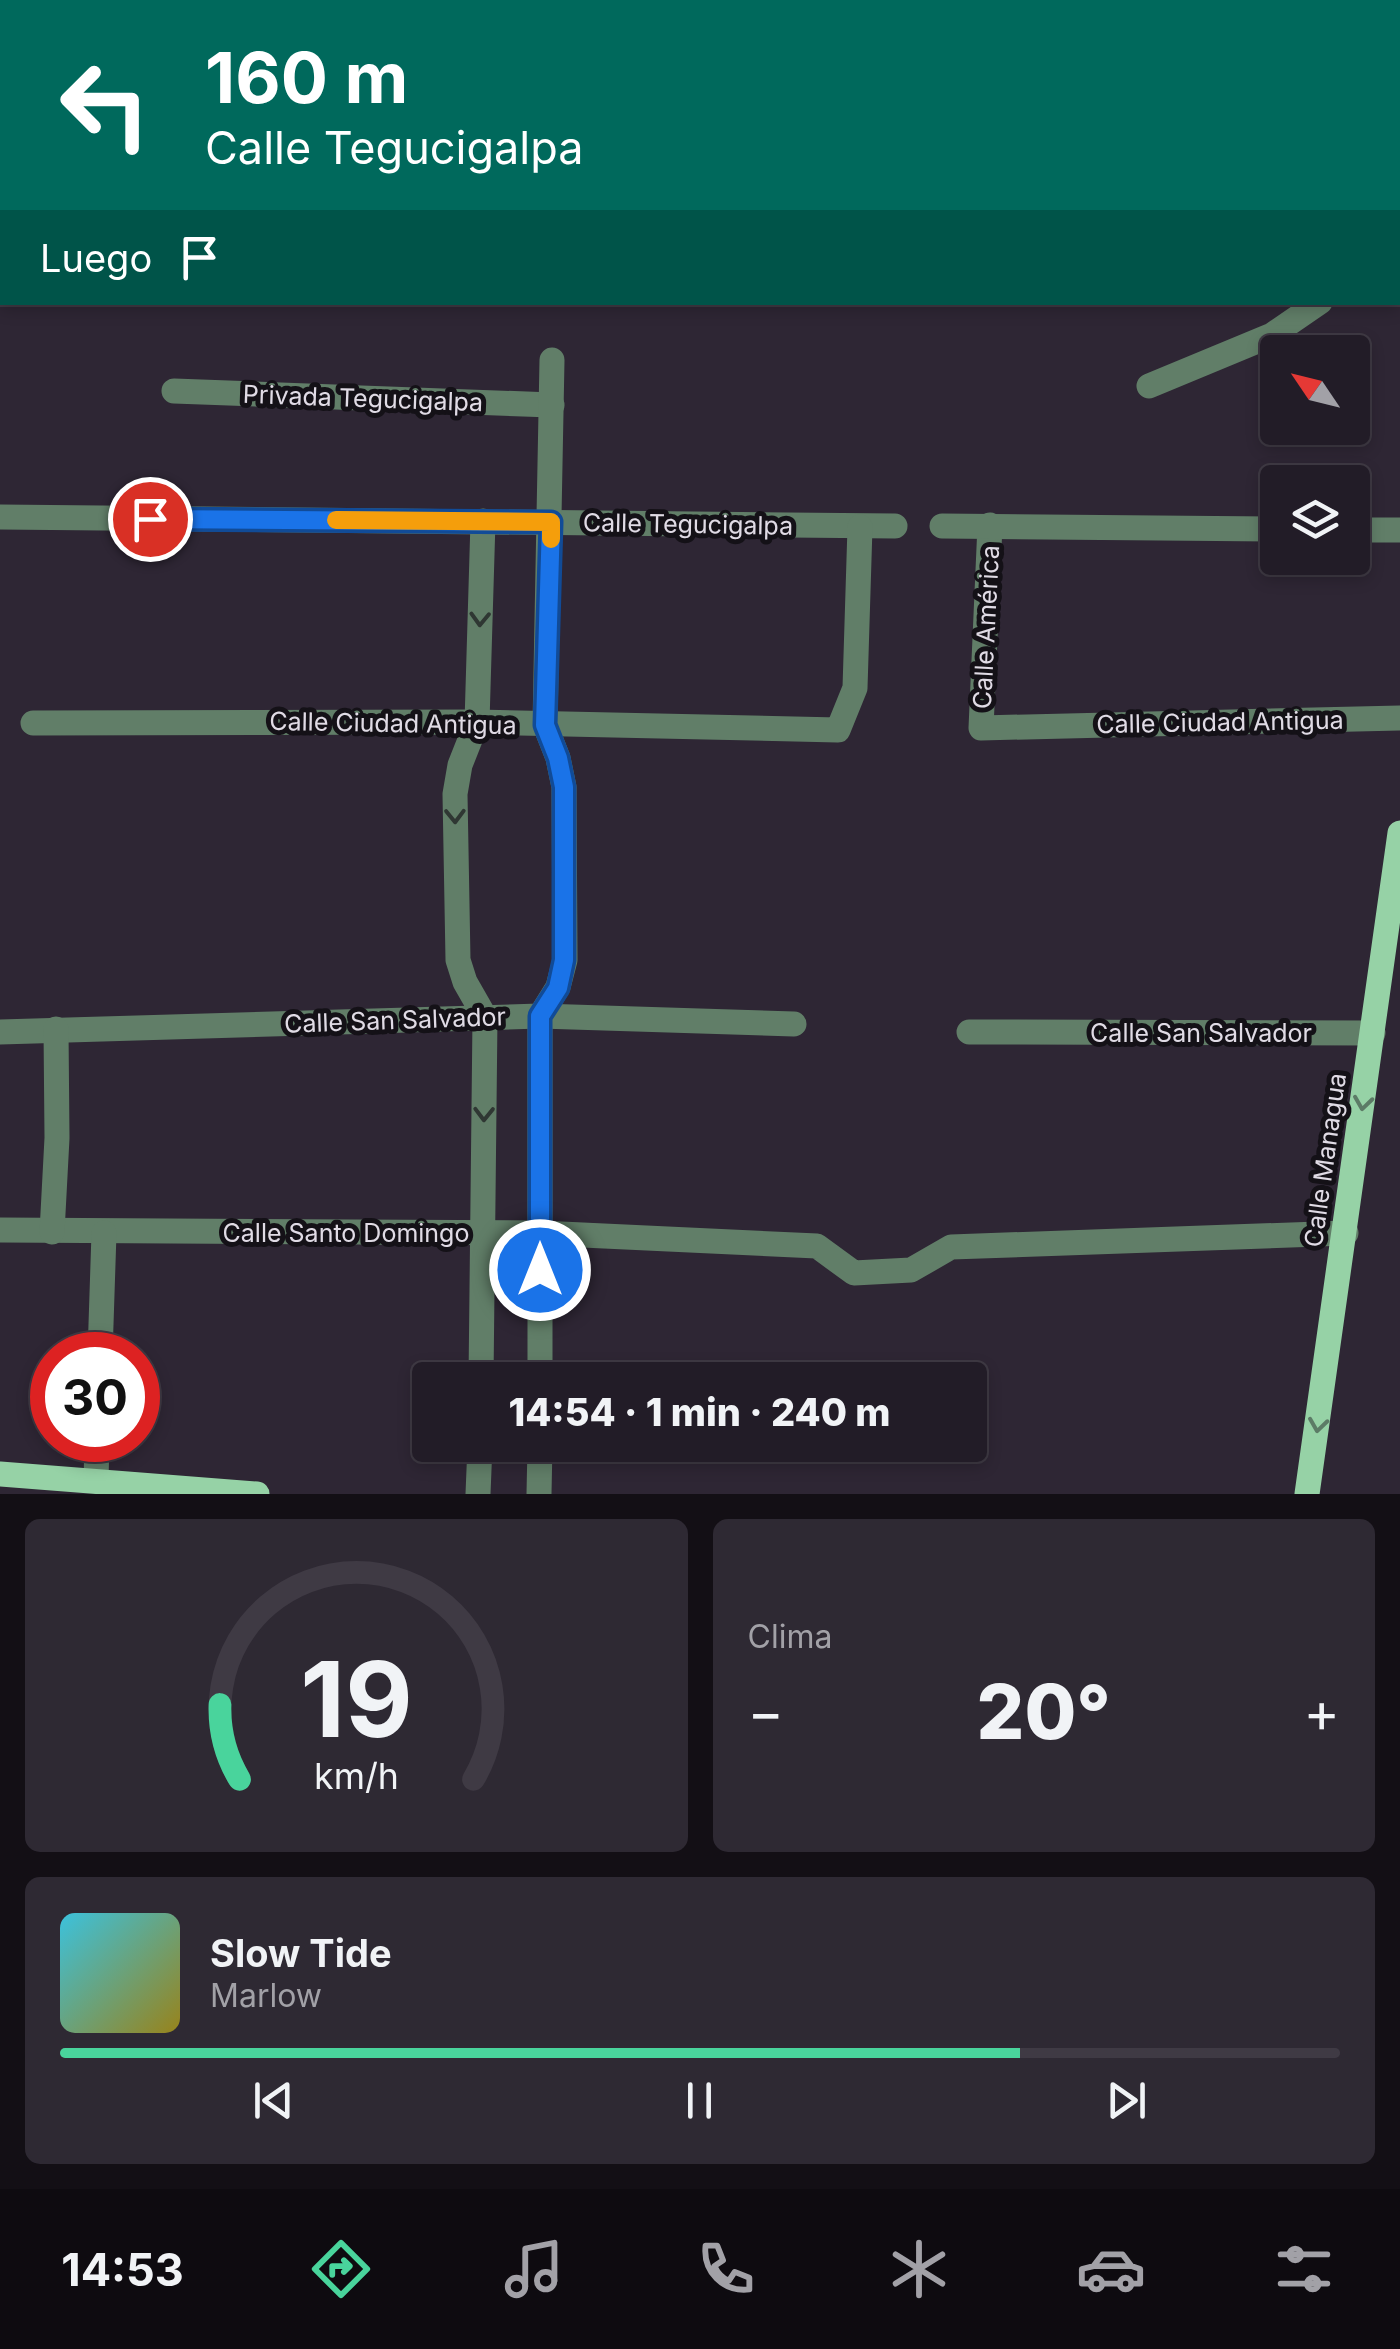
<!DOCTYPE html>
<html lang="es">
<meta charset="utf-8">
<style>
body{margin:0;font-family:Inter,sans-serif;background:#2e2933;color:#f1f3f6;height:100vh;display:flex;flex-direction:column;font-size:38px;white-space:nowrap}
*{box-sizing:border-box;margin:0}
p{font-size:32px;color:#a2a1a7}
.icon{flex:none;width:55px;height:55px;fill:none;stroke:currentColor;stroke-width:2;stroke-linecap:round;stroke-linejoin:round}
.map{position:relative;height:1494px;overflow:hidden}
.side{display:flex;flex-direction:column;gap:25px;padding:25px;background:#130f15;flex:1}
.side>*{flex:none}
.guide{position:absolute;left:0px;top:0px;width:1400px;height:305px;box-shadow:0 5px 15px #0003,0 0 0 2px #3f3a44;background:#00695c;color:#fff;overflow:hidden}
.needle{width:65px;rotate:305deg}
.buttons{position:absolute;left:1260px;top:335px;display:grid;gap:20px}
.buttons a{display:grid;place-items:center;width:110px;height:110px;border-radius:10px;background:#221c27;box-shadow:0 5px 15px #0003,0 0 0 2px #3f3a44;font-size:50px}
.speed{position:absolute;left:30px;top:1332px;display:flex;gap:20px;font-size:50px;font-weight:700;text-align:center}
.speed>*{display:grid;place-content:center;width:130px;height:130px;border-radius:50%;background:#221c27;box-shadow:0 5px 15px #0003,0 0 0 2px #3f3a44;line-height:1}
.speed .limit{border:15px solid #d22;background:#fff;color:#111}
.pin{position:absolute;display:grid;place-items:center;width:85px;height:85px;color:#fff;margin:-42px;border:5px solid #fff;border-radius:50%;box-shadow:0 2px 10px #0007}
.me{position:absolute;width:110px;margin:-55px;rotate:0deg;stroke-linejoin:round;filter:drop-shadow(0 0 8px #0008)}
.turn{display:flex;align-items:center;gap:35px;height:210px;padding:0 40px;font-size:45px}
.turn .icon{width:130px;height:130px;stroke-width:2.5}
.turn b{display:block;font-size:70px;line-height:85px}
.then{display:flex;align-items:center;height:95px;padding:0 40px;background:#0003;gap:20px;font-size:38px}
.big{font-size:75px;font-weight:800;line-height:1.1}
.side .widget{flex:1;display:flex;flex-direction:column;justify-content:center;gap:15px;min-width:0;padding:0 35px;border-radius:15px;background:#2e2933}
.side .dial{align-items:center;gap:0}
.dial svg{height:260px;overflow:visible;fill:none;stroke:#3f3a44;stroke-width:7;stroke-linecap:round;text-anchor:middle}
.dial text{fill:#f1f3f6;stroke:none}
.song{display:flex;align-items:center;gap:30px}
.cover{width:120px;height:120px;border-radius:15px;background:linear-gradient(135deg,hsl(190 70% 55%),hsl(50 70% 35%))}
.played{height:10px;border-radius:5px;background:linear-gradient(90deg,#49d49c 75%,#3f3a44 75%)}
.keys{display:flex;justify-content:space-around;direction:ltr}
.heat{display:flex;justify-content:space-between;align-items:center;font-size:55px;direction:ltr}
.side .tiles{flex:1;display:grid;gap:25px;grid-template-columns:1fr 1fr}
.widget:last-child{grid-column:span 2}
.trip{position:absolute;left:412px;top:1362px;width:575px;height:100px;border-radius:10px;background:#221c27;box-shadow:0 5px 15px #0003,0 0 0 2px #3f3a44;font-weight:800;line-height:100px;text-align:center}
.menu{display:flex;height:160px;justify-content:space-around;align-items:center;background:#0e0b10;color:#a2a1a7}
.menu .icon{width:70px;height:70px}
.menu .active{color:#49d49c}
.menu b{font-size:45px;color:#f1f3f6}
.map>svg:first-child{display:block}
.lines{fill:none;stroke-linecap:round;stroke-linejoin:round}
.minor{stroke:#617e68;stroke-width:25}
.major{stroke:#96d2a6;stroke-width:25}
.oneway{stroke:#2f3733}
.oneway2{stroke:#5c7b66}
.route-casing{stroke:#114b97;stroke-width:25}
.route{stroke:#1a73e8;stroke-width:18}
.slow{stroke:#f59e0b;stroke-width:18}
.labels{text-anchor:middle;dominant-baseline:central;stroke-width:10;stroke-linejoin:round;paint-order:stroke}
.street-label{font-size:25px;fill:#e0dbe5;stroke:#141117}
</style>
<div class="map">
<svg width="1400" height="1494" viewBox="0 0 1400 1494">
<rect width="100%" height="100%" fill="#2e2634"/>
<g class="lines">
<g class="minor">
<polyline points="88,0 91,2"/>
<polyline points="668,0 670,2"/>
<polyline points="284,2 285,0"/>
<polyline points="1351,2 1354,0"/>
<polyline points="1398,136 1400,136"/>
<polyline points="1398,248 1400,246"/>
<polyline points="1149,386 1272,335 1320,302"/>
<polyline points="174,391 552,405"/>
<polyline points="0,517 895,526"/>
<polyline points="990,525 981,728 1400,718"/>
<polyline points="942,526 1278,529"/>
<polyline points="1352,530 1400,530"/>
<polyline points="33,723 477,722 838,730 855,688 860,527"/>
<polyline points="0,1032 540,1016 794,1024"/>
<polyline points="969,1032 1373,1033"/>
<polyline points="0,1230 540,1233 817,1246 854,1273 911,1270 951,1247 1346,1233"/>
<polyline points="52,1232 57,1138 56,1029"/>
<polyline points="100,1355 104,1233"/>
<polyline points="481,1380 485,1017 465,982 458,960 455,794 460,765 477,722 483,521"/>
<polyline points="540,1380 540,1016 558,987 565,960 564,787 558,758 545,725 552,360"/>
<polyline points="96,1481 97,1440"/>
<polyline points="478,1494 480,1445"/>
<polyline points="539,1494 540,1445"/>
</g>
<g class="major">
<polyline points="0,1474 257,1494"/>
<polyline points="1307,1494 1400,833"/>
</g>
</g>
<defs><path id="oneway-chevron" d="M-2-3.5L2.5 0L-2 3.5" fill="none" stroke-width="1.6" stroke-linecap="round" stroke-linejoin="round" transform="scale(2.5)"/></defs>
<g class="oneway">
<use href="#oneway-chevron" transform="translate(480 619) rotate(92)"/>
<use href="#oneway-chevron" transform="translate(455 816) rotate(89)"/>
<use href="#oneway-chevron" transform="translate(484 1114) rotate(91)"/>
</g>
<g class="oneway2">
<use href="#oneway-chevron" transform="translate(1363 1103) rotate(98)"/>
<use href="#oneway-chevron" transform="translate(1318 1425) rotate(98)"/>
</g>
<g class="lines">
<defs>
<polyline id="route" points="150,519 551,522 545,725 558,758 564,787 564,960 558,988 540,1016 540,1270"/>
</defs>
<use href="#route" class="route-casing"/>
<use href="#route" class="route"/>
<polyline class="slow" points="336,520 551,522 551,539"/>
</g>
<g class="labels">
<g class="street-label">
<text transform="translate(363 398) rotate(2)">Privada Tegucigalpa</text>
<text transform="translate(688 524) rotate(1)">Calle Tegucigalpa</text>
<text transform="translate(986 627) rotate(-87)">Calle América</text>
<text transform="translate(1220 722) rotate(-1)">Calle Ciudad Antigua</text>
<text transform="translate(393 723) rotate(1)">Calle Ciudad Antigua</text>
<text transform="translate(395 1020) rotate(-2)">Calle San Salvador</text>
<text x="1201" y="1033">Calle San Salvador</text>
<text transform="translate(1325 1160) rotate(-82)">Calle Managua</text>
<text x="346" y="1233">Calle Santo Domingo</text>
</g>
</g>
</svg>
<div class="buttons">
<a><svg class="needle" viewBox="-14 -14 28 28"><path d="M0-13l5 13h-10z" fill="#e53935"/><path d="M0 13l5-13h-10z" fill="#a2a1a7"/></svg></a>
<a><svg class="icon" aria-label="layers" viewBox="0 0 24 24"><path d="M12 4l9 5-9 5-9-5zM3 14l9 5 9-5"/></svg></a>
</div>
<div class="speed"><div class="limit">30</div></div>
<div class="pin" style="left:150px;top:519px;background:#d93025"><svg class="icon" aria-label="arrive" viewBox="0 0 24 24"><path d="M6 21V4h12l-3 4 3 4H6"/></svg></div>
<svg class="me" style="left:540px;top:1270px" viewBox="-20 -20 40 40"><circle r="17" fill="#1a73e8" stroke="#fff" stroke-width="3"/><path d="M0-11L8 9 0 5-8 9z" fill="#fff"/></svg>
<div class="trip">14:54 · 1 min · 240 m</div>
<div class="guide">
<div class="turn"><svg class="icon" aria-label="left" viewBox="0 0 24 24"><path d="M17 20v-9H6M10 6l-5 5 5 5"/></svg><div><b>160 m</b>Calle Tegucigalpa</div></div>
<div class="then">Luego<svg class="icon" aria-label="arrive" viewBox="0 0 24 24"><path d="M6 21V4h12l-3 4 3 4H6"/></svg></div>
</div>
</div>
<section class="side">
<div class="tiles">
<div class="widget dial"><svg viewBox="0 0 100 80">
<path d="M14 69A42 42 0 1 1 86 69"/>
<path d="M14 69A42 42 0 0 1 8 46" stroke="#49d49c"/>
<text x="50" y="56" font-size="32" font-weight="700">19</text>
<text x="50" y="72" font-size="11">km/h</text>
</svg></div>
<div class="widget"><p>Clima</p>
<div class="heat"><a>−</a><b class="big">20°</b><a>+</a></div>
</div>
<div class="widget">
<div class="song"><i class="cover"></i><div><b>Slow Tide</b><p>Marlow</p></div></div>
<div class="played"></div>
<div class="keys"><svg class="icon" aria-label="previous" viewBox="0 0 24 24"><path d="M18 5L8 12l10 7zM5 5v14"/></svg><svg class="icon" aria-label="pause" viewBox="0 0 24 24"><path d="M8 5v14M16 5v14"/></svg><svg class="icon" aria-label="next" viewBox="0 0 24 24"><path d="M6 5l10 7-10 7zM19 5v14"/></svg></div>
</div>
</div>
</section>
<nav class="menu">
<b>14:53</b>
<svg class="icon active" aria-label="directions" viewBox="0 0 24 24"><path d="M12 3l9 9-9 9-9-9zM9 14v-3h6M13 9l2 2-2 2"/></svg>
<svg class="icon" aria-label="music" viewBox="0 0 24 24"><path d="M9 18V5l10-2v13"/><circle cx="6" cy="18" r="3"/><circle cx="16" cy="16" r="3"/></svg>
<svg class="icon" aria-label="phone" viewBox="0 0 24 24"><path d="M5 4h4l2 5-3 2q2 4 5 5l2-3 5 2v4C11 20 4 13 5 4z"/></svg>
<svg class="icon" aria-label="climate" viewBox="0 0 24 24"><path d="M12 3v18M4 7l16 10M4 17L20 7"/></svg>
<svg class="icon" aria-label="car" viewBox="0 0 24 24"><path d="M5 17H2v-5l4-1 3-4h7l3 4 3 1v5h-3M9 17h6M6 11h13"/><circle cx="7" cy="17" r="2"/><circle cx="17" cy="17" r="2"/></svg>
<svg class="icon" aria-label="filters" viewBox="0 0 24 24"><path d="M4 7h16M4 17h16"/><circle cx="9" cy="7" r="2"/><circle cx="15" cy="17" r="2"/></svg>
</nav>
